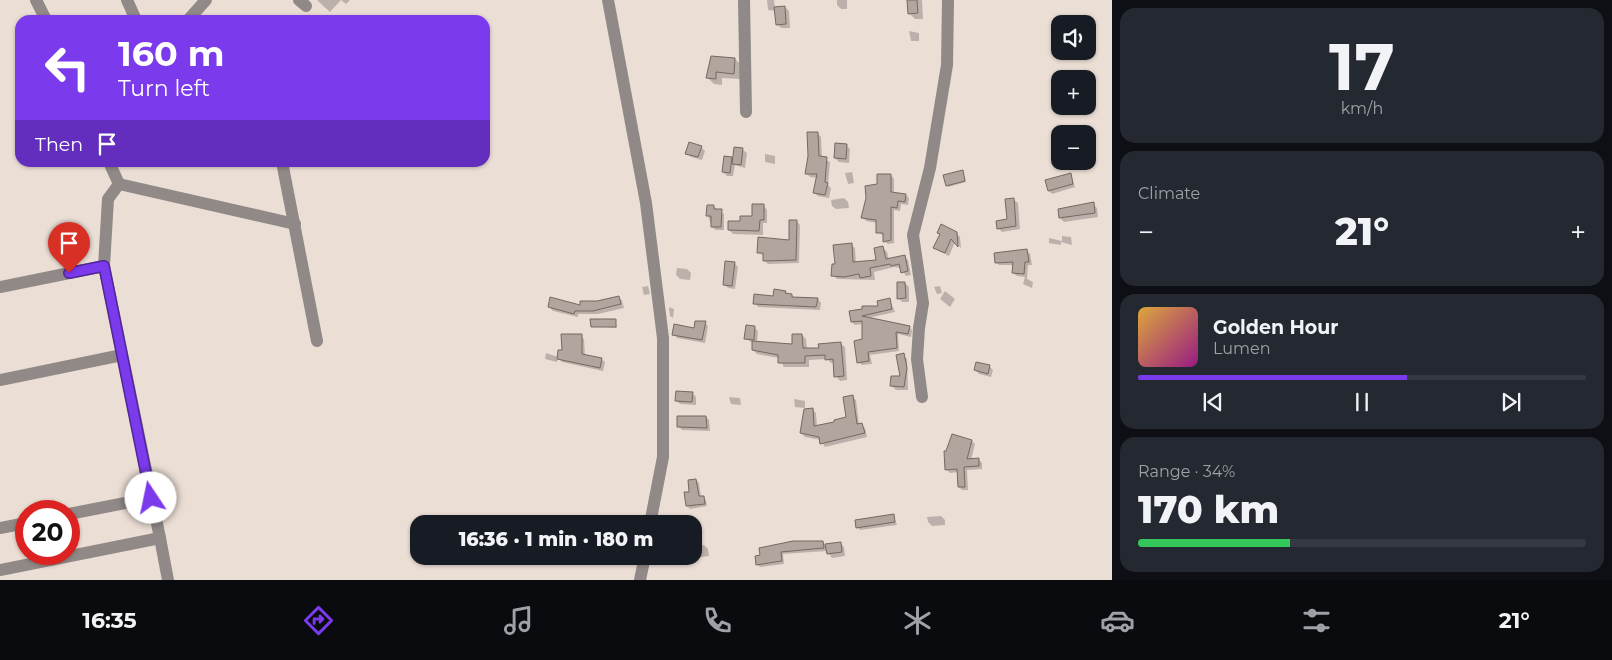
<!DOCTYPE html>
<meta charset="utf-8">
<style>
body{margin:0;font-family:Montserrat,sans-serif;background:#242831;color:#f1f3f6;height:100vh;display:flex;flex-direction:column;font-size:19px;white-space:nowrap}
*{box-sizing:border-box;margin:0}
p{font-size:16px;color:#9ea1a6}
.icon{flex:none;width:28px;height:28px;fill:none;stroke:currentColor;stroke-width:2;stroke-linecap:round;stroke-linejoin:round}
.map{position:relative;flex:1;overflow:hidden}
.drawer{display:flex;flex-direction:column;gap:8px;padding:8px;background:#0d0f14;width:500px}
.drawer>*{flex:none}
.banner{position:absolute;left:15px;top:15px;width:475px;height:152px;border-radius:15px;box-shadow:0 1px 4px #0004;background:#7c3aed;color:#fff;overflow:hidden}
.controls{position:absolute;left:1051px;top:15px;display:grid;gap:10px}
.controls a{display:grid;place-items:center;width:45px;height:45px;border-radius:10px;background:#171b24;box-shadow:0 1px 4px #0004;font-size:25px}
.speed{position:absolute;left:15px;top:500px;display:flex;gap:10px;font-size:25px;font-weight:700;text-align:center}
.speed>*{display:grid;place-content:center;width:65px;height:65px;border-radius:50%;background:#171b24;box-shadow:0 1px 4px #0004;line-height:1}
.speed .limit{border:8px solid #d22;background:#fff;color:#111}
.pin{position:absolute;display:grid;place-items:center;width:42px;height:42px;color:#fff;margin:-51px -21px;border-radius:50% 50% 50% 0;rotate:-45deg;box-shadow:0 0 5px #0007}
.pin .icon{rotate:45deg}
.me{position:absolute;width:55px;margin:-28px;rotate:349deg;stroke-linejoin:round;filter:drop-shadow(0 0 4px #0008)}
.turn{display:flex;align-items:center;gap:18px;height:105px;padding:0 20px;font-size:22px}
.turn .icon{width:65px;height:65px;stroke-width:2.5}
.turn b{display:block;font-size:35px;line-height:42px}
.then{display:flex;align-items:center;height:48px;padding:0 20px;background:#0003;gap:10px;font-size:19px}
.big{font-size:38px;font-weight:800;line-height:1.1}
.drawer .widget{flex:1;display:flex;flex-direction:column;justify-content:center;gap:8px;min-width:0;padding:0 18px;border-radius:15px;background:#242831}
.drawer .dial{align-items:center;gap:0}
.dial b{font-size:65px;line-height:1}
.song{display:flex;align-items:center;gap:15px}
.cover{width:60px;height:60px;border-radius:8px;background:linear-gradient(135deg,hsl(40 70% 55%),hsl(310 70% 35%))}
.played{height:5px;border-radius:2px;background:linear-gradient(90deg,#7c3aed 60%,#363941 60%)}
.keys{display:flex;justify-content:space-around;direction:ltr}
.heat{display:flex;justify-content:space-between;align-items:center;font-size:28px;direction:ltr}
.charge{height:8px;border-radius:4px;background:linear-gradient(90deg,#34c759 34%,#363941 0)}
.trip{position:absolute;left:410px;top:515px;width:292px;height:50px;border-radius:15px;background:#171b24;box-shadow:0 1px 4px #0004;font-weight:800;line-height:50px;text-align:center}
.dock{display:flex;height:80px;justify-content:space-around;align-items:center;background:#090b0e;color:#9ea1a6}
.dock .icon{width:35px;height:35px}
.dock .current{color:#7c3aed}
.dock b{font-size:22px;color:#f1f3f6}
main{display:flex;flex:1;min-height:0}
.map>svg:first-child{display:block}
.shadow{fill:#0003}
.building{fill:#b2a59d;stroke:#746861}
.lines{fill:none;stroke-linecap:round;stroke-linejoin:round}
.minor{stroke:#908987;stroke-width:12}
.route-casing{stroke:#51269a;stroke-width:12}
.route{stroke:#7c3aed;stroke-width:9}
</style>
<main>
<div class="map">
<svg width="1112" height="580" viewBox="0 0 1112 580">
<rect width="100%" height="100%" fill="#ebded5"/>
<g class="shadow">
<polygon points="317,0 350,0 346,4 341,0 330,12"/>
<polygon points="767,0 774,0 775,8 785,7 789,11 790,28 781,28 777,24 776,11 768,10"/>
<polygon points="837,0 847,0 847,9 841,9 837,5"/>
<polygon points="908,0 922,0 923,19 915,19 909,13"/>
<polygon points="909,31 919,33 919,41 911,41"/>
<polygon points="735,59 741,65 740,79 722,78 722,85 714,84 708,78 708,67"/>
<polygon points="817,133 821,137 822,158 830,162 828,185 831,188 829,198 818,196 814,192 817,178 810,177 806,173"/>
<polygon points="846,145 850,149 849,163 839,162 835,158"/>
<polygon points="701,147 705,151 702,160 691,157 687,154"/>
<polygon points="743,150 747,153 745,168 735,165 733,176 727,176 723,172 731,158 734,161"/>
<polygon points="765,154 775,156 775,164 765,162"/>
<polygon points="852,172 854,183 848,184 845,173"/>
<polygon points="963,172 966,182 948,187 947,185"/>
<polygon points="891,175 894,179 894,194 906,195 909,198 908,205 901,204 900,211 894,210 894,243 888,244 884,241 884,236 877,232 877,223 866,221 863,217 878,186"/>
<polygon points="1071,175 1075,187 1052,194 1049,191 1047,181"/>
<polygon points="844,198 848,202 849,208 836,209 832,206 831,200"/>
<polygon points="1014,200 1018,203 1020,229 1002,232 998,228 1008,220"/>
<polygon points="1093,204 1097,208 1098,217 1064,222 1060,218 1060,210"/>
<polygon points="713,206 724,214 724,230 716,230 712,227 708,216"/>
<polygon points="764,206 767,210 767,223 763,223 763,235 733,234 729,230 753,217"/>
<polygon points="797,222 800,225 799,263 768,264 764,260 764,256 758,252 790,241"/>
<polygon points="938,232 956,233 960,237 961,248 955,242 949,256 939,251 935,247 941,235"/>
<polygon points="1062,236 1071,237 1072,245 1061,242 1061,245 1049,243 1049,238 1062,241"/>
<polygon points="851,245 855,248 856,263 878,261 883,248 887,252 889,260 904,256 908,260 911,275 906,276 901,268 894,267 874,272 875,280 837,279 833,275 836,265"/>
<polygon points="1027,251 1030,254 1032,265 1028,265 1027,279 1033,282 1032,288 1023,284 1025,277 1017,276 1013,273 1014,265 999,265 996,262"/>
<polygon points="734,263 738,267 735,289 728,288 724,284"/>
<polygon points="677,268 687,269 691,273 690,280 680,279 676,275"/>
<polygon points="905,283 909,287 909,302 902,302 898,298"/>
<polygon points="648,286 650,294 644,295 642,287"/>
<polygon points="940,286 942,293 937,294 934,287"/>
<polygon points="945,291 955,299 950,307 940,299"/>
<polygon points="792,296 794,298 818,299 821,303 820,310 758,307 755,303"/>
<polygon points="619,297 622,301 624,308 598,314 578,314 578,317 553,311 549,307 581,306"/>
<polygon points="889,299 895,312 868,318 909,327 912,330 911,337 898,334 899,351 870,355 872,364 862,365 859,362 863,340 863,324 855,325 852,322 851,312 880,308"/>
<polygon points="669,307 674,309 673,318 670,316"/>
<polygon points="615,320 617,328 592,326"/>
<polygon points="705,323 708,326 705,343 677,338 674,334 695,330"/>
<polygon points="754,327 758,331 757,343 793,345 802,335 806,339 807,349 820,349 840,343 845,347 847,380 840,381 836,376 835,363 831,363 827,359 809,360 809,367 784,367 779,358 757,354 753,350 753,343 745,338"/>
<polygon points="581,336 584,339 585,356 601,359 605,362 603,371 562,362 558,358 557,362 545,359 546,353 558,357"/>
<polygon points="903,355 907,359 908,390 896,390 892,386 901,378"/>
<polygon points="989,366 993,370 991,377 979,374 975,370"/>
<polygon points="692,393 696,397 696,405 680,404 676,400"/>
<polygon points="729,397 740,398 741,405 731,404"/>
<polygon points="852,397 856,400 859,425 865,428 867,437 825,447 821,440 805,437 801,433 813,410 816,413 817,427 847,418"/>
<polygon points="794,399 805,401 805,408 795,407"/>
<polygon points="706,417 709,420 710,431 682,430 679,426"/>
<polygon points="972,441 975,444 971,460 978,459 982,463 982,469 967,470 968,490 962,490 959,487 958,472 950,473 946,469"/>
<polygon points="696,480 699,483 701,497 706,500 707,506 690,509 687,506"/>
<polygon points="893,515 897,525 860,530 857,527"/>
<polygon points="941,516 945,520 945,525 932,526 928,522 927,517"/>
<polygon points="793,542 822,542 825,545 840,543 844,547 845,556 832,558 827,551 783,554 784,564 760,567 757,564 773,547 773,545"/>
<polygon points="704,545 708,549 709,556 694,558 692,556 694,556 694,546"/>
</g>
<g class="building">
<polygon points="907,0 917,0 918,13 908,14"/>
<polygon points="785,6 786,24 776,25 774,7"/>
<polygon points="711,56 735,58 734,74 716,72 716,79 706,78"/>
<polygon points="807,132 818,132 819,156 827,157 825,182 828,183 825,195 813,193 817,174 805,174 808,156"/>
<polygon points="689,142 702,146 698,157 685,154"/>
<polygon points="835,143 847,144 846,159 834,158"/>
<polygon points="734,147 743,148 741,165 732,164"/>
<polygon points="724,156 732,157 730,173 722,172"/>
<polygon points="963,170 965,181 946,186 943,175"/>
<polygon points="1071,173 1073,184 1048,191 1045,180"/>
<polygon points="877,174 891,174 891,192 906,194 905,202 898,201 897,208 891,207 891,240 883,242 883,233 876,233 876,220 861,218 866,198 865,186 877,184"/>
<polygon points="1014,198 1016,226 997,229 996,221 1007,219 1005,199"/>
<polygon points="1094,202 1095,213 1059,218 1058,209"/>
<polygon points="752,204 764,204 764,220 760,220 759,231 728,230 728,221 740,221 740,216 752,216"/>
<polygon points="707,205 714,205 714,209 722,209 721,227 711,227 711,216 706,216"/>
<polygon points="789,220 797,220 796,260 763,261 763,253 757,253 758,237 789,240"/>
<polygon points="941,224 957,232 958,247 951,239 945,253 933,248 940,234 937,233"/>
<polygon points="852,243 853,262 876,260 874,248 883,246 886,259 905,255 908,271 901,273 899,264 891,266 890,264 870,268 871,276 860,278 859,274 844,277 831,276 832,264 835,264 833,245"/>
<polygon points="1027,249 1029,262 1025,262 1024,274 1012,273 1013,262 995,263 994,253"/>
<polygon points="725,261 735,262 732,286 723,285"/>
<polygon points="897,282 905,282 906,298 897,299"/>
<polygon points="774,289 786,291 785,293 792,294 792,297 818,298 816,307 753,304 754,294 773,296"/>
<polygon points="619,296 621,304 593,311 575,311 574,314 548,307 550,297 580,305 580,301 597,301"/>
<polygon points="890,298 892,309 862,316 910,326 908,334 896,332 897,348 868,352 869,361 857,363 854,341 862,339 862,321 851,322 849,311 862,309 862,306 878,306 877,301"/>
<polygon points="590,319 616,319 616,327 591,327"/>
<polygon points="695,321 706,321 702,340 672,335 674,324 694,328"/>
<polygon points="746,325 755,326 754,340 744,339"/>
<polygon points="561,334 582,334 582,354 602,358 600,368 557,359 558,350 562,350"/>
<polygon points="792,334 802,334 803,348 819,348 818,344 841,342 844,376 834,377 833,359 825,360 825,355 805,356 805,363 778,363 778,355 752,350 752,341 792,344"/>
<polygon points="904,353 907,368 904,387 890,386 891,376 900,376 896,355"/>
<polygon points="976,362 990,365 988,374 974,370"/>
<polygon points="676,391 693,392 692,402 675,401"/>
<polygon points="853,395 857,424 862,423 865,433 820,444 819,437 800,433 804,409 813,408 814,426 834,422 834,420 846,417 843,397"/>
<polygon points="677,416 706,416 707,428 677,427"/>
<polygon points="952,434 972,440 967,459 979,458 979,466 964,467 965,487 958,487 957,469 945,470 944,451 946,451"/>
<polygon points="696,479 699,496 704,496 705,504 686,506 684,492 689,492 688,480"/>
<polygon points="894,514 895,522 856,528 855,520"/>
<polygon points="793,541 823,541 824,548 781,552 782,561 756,565 755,556 760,555 759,548"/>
<polygon points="841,542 842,552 827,554 825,544"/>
</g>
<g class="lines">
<g class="minor">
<polyline points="36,0 46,20"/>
<polyline points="127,0 136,20"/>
<polyline points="299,0 306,6"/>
<polyline points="608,0 646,203 663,338 663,457 650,524"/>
<polyline points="744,0 746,112"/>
<polyline points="188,20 206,0"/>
<polyline points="109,162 119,184"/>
<polyline points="282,162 317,341"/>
<polyline points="119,184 295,224"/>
<polyline points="0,287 104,266 108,199 119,184"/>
<polyline points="0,380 122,355"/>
<polyline points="922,397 917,359 919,328 923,303 913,235 930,168 947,65 948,0"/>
<polyline points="69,514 151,498"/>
<polyline points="0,528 26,523"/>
<polyline points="160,538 168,580"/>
<polyline points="0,570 160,538 104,266"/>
<polyline points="640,580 645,556"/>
</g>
</g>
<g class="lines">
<defs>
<polyline id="route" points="69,273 104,266 151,498"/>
</defs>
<use href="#route" class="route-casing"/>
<use href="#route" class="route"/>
</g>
</svg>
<div class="controls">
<a><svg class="icon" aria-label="sound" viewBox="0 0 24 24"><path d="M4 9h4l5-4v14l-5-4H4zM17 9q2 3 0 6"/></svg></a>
<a>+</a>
<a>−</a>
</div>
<div class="speed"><div class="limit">20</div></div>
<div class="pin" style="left:69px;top:273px;background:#d93025"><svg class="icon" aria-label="arrive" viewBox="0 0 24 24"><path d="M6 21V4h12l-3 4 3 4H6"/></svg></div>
<svg class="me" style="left:151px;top:498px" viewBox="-20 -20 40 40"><circle r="19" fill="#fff"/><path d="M0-13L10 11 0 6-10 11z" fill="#7c3aed"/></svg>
<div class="trip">16:36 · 1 min · 180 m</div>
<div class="banner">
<div class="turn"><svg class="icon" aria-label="left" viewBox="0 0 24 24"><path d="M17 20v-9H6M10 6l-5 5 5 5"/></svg><div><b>160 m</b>Turn left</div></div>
<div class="then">Then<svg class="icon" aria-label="arrive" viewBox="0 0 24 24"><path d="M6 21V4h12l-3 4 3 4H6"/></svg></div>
</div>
</div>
<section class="drawer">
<div class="widget dial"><b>17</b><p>km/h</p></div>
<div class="widget"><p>Climate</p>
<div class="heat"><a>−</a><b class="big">21°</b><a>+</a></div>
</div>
<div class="widget">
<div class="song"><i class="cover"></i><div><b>Golden Hour</b><p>Lumen</p></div></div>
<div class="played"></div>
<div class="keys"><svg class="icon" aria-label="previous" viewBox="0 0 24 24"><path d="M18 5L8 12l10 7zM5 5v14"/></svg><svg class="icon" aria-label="pause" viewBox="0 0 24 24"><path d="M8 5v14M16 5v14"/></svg><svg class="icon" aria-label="next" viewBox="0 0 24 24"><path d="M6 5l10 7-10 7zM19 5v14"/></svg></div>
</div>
<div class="widget"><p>Range · 34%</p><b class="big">170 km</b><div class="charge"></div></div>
</section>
</main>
<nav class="dock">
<b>16:35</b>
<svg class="icon current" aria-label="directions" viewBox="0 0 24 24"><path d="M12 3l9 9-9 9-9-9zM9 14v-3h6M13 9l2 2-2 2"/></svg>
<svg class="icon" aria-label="music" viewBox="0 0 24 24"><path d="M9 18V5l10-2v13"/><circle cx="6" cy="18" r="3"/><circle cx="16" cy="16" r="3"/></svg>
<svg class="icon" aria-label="phone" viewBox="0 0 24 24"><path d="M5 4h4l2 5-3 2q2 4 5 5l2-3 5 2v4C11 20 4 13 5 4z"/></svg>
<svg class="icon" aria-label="climate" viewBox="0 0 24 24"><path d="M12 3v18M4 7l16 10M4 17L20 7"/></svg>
<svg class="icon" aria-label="car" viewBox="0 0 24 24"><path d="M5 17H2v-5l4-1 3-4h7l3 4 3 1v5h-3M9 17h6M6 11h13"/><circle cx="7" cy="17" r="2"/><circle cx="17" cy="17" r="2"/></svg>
<svg class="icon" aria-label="filters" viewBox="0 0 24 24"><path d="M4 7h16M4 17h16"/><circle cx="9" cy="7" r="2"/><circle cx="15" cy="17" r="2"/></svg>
<b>21°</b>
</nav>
